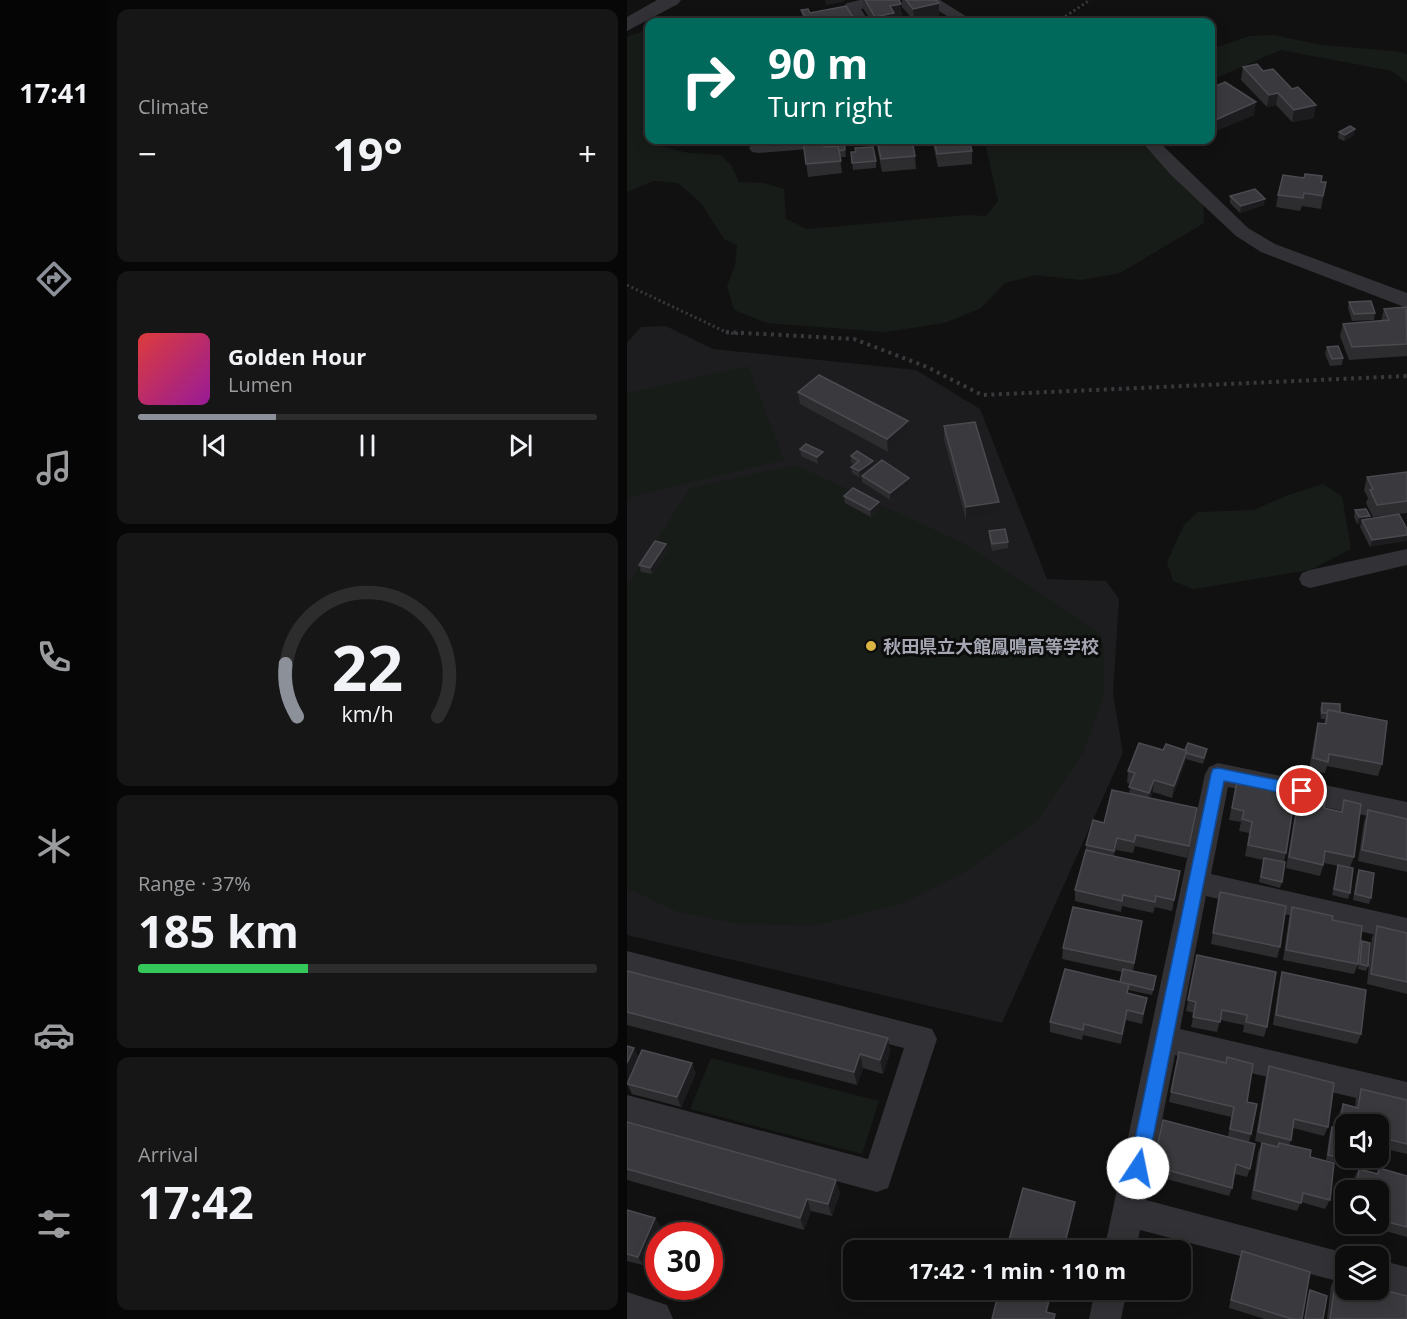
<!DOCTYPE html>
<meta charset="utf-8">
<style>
body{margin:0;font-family:"Open Sans","Noto Sans JP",sans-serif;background:#161617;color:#f1f3f6;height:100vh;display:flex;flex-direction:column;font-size:22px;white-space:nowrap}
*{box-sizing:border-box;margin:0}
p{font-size:20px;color:#9a9c9e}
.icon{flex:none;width:33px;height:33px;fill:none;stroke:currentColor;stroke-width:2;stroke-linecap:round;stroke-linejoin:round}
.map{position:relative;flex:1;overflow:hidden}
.drawer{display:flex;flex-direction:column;gap:9px;padding:9px;background:#070708;width:519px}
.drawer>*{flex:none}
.top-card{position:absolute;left:18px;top:18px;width:570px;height:126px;border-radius:12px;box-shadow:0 3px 15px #0003,0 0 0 2px #2d2d2e;background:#00695c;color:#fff;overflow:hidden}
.controls{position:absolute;left:708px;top:1114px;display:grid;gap:12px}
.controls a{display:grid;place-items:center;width:54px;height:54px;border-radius:12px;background:#0d0d0e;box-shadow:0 3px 15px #0003,0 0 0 2px #2d2d2e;font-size:30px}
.speed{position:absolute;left:18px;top:1222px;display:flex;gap:12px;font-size:30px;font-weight:700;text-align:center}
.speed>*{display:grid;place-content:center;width:78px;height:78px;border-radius:50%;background:#0d0d0e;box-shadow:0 3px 15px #0003,0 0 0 2px #2d2d2e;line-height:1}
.speed .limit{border:9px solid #d22;background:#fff;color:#111}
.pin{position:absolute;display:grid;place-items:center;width:51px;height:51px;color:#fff;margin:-26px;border:3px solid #fff;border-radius:50%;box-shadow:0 2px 6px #0007}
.me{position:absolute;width:66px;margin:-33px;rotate:11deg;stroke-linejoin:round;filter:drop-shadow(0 0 4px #0008)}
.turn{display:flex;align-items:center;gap:21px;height:126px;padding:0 24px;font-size:27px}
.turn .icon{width:78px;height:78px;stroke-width:2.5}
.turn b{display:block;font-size:42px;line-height:51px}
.big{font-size:45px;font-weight:700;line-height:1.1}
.drawer .card{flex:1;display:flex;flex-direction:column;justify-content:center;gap:9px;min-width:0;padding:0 21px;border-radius:12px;background:#161617}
.drawer .dial{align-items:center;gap:0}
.dial svg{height:156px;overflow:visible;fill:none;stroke:#2d2d2e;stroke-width:7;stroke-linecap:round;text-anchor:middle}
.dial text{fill:#f1f3f6;stroke:none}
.song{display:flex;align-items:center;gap:18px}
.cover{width:72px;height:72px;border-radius:9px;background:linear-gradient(135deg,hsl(0 70% 55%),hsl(300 70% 35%))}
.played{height:6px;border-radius:3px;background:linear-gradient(90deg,#8c9099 30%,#2d2d2e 30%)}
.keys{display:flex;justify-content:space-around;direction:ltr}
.heat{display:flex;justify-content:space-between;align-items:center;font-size:33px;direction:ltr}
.charge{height:9px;border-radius:4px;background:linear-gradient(90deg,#34c759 37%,#2d2d2e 0)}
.trip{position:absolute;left:216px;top:1240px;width:348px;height:60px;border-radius:12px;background:#0d0d0e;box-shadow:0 3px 15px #0003,0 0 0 2px #2d2d2e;font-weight:700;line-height:60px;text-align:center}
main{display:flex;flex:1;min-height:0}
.tabs{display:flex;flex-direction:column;width:108px;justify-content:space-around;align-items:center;background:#050506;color:#9a9c9e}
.tabs .icon{width:42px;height:42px}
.tabs .on{color:#8c9099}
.tabs b{font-size:27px;color:#f1f3f6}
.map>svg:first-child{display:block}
.built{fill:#1d1d1f}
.green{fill:#181c19}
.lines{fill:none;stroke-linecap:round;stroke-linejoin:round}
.path-far1{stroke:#38393d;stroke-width:3;stroke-dasharray:2 3;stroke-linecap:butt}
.path{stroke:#38393d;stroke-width:4;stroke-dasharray:3 4.5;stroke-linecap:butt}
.minor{fill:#323236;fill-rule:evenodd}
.tertiary{fill:#323236;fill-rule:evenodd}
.wall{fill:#2d2d30}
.shaded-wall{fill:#1c1c1e}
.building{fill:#3a3a3e;stroke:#4a4b50;stroke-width:1.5}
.route{fill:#1a73e8;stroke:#114b97;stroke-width:1.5}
.poi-dot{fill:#dab541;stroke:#0c0c0d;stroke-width:2}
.labels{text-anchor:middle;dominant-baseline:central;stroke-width:6;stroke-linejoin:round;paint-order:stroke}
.poi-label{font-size:18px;font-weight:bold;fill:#a4a6b1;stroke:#0c0c0d;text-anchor:start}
</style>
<main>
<nav class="tabs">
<b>17:41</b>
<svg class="icon on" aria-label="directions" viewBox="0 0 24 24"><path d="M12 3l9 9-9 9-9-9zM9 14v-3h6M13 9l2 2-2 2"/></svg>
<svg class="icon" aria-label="music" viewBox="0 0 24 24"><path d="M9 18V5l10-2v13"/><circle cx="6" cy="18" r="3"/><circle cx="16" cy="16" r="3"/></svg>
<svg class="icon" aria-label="phone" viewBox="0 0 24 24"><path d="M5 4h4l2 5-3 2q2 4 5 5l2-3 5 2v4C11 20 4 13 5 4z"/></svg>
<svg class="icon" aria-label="climate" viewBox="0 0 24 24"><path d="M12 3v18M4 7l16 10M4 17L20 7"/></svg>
<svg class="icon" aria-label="car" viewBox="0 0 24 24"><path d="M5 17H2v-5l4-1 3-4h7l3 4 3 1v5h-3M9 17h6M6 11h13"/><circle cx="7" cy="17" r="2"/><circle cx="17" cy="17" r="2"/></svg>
<svg class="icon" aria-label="filters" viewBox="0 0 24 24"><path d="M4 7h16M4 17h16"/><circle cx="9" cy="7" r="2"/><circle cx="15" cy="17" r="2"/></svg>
</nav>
<section class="drawer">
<div class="card"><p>Climate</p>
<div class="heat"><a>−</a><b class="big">19°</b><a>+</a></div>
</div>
<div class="card">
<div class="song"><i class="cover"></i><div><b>Golden Hour</b><p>Lumen</p></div></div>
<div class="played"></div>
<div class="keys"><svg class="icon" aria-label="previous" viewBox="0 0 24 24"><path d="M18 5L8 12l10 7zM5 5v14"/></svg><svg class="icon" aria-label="pause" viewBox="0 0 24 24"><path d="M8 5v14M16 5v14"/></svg><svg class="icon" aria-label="next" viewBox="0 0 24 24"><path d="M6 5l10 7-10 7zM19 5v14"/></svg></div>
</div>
<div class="card dial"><svg viewBox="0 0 100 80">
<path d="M14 69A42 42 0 1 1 86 69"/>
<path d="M14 69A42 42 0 0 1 8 42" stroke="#8c9099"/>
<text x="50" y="56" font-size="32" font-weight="700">22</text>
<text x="50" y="72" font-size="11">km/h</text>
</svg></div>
<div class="card"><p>Range · 37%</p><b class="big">185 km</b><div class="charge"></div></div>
<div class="card"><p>Arrival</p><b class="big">17:42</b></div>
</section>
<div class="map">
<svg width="780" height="1319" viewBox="0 0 780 1319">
<rect width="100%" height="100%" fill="#111112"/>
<polygon class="built" points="39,326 86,349 289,370 353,409 420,579 479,581 492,599 486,693 496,753 375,1023 0,935 0,343 14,327"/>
<g class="green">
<polygon points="22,29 22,140 35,140 33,146 62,153 94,155 104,165 112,182 137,183 157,189 159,219 180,229 341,215 359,216 371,201 359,147 365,140 511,140 576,202 577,223 493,273 454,280 409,275 378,283 354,308 318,323 258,332 140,323 107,310 100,286 108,266 110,245 97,239 74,203 51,183 26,181 0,192 0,37"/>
<polygon points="646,35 695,45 767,51 780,54 780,83 765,71 654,50 584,80 584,49 623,36"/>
<polygon points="121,366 157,460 0,498 0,393"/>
<polygon points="168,465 338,544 473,633 477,652 477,695 457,752 410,821 335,874 277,903 187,926 113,924 51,912 0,888 0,586 63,488"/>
<polygon points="696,484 715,496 724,549 683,570 566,589 546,581 540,562 557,525 571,512 627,510 661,495"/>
<polygon points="84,1058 252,1101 235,1154 63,1109"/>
</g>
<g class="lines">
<g class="path-far1">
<polyline points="430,22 463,0"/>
<polyline points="0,285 101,333 115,334"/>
</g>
<polyline class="path" points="99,332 227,339 300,367 355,395 780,376"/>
<g class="minor">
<polygon points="233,0 267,0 264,3 234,9 242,22 227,22 217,6 220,3"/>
<polygon points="294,0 313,0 348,22 330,22"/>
<polygon points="173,140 241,140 238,144 232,145 131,153 125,152 122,148 125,144 131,143"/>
<polygon points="513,140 530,140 621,228 648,244 780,293 780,308 634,252 609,236 544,175"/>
<polygon points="780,549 780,565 683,588 675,585 672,579 675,573 683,570"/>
<polygon points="591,763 780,802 780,824 601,787 584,874 780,918 780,942 579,896 553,1029 780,1082 780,1110 548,1055 519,1200 729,1256 718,1257 718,1283 513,1230 509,1251 477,1251 578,774 582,767"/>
<polygon points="0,951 305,1029 310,1039 261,1188 250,1192 0,1125 0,1095 241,1159 277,1048 0,977"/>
<polygon points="752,1260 780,1267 780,1299 747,1290 752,1290"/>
<polygon points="468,1290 500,1290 494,1319 462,1319"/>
</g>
<g class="tertiary">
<polygon points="30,0 54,0 51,4 0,31 0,17"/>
<polygon points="0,1292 40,1305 46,1319 0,1319"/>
</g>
</g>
<g class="wall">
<polygon points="236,0 272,0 275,16 267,17 268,22 245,22 236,8"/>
<polygon points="275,0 309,0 312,16 287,21 275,7"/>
<polygon points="174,10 183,13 229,22 176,22"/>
<polygon points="616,67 687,118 665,122 649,105 640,107 614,80"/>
<polygon points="584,88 627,115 584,133"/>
<polygon points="712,132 727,135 717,141 711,138"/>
<polygon points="176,140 197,147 211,146 217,142 219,157 213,157 215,173 181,177"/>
<polygon points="250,140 288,156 289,169 255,172 251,152"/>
<polygon points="306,140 342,140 345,151 345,164 311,167 307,149"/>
<polygon points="224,152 249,161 249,168 226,170"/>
<polygon points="694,182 699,182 694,209 675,206 673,211 649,207 651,195"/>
<polygon points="603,196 637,205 613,213 603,203"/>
<polygon points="722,302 748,313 747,320 725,321 721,308"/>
<polygon points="757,309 780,309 780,356 722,360 713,336 716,324 754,321"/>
<polygon points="700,347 716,358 715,365 703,366 698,354"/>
<polygon points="171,392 281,421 282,434 261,452 173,404"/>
<polygon points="317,426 372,502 372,515 339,520 317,439"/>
<polygon points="173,449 197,459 191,464 174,456"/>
<polygon points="224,456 247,466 282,478 283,484 263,500 235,482 235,477 233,478 225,473 224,467 227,464 224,462"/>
<polygon points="780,472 780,513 746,517 739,503 741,498 737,490 740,477"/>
<polygon points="217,496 253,508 244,517 218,503"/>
<polygon points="728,510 742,519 772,514 743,547 733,527 734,523 730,524 727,517"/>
<polygon points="362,531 381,542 381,548 365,551 362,538"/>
<polygon points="41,551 25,574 14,572 12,565"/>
<polygon points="695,703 713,712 755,764 751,776 700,766 698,773 682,770 688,735 691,723 697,724 698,719 694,719 693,709"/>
<polygon points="580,749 576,764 559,759 545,798 526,792 523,798 568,820 560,858 508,846 506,853 489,850 487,856 553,871 545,911 528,907 526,913 495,906 494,912 448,901 448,890 459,850 459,845 502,793 504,784 500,783 501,771 558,750"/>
<polygon points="611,776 659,853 657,862 655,882 653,888 632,882 636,860 618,856 622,833 612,831 614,822 602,820"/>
<polygon points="673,790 697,808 713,812 717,800 727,857 723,867 723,893 721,899 705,895 711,866 697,863 693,876 659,868 670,801"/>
<polygon points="741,810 780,819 780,872 731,861 737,822"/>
<polygon points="732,870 744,898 742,904 726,900 730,875"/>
<polygon points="593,892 653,947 650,958 584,944"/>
<polygon points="665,907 705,920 731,964 727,974 656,960 662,918"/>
<polygon points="750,926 780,933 780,994 740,984 745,937"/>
<polygon points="513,932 506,971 529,976 525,995 501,990 501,993 520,998 515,1024 499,1020 494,1044 456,1035 455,1040 423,1032 423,1022 493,982 495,972 435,959 436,948"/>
<polygon points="735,941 741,966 739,971 731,969 733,947"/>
<polygon points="570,955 640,1027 637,1037 616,1032 617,1025 593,1020 590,1032 564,1027 567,1013 559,1011"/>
<polygon points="0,971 261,1038 263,1052 256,1074 236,1068 230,1085 0,1025"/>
<polygon points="655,972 734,1034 730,1044 646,1025 652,983"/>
<polygon points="552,1052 598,1063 600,1057 620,1102 624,1134 622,1142 623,1169 620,1177 608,1174 605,1188 602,1196 525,1175 536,1120 601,1137 604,1117 542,1102"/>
<polygon points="642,1066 701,1127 697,1136 666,1128 664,1140 662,1145 683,1157 703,1200 698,1209 674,1202 670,1211 624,1199 631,1152 635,1143 650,1147 628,1141 639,1076"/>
<polygon points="69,1073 54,1107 5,1094 0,1084"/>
<polygon points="734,1089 780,1100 780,1154 754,1148 753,1161 748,1170 719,1163 720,1158 752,1158 752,1125 718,1125 718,1147 717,1159 715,1164 699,1160 703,1132 705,1127 710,1129 712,1114 716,1104 728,1107 729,1098"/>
<polygon points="0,1122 213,1193 205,1216 184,1211 177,1230 0,1180"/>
<polygon points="752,1168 780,1176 780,1237 733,1224 752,1224 752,1191 725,1191 727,1178 732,1169 749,1174"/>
<polygon points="0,1210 28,1218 33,1226 16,1265 0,1261"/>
<polygon points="615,1251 675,1319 638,1319 602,1308 612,1259"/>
<polygon points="709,1277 780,1319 700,1319 704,1285"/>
<polygon points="438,1290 464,1290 462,1297"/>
<polygon points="683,1290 696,1319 677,1319 681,1294"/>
</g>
<g class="shaded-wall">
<polygon points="198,0 217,0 217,2 199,5"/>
<polygon points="312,3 312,16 287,21 286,9"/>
<polygon points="274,4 275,16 267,17 268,22 248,22 248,17 263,6"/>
<polygon points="189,18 189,22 181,22 180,19"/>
<polygon points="651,93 649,105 640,107 642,95"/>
<polygon points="629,102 627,115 584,133 586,121"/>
<polygon points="689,105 687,118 665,122 667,110"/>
<polygon points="728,129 727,135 717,141 718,135"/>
<polygon points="638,199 637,205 613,213 614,206"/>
<polygon points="281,421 282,434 261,452 260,439"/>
<polygon points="196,452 197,459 191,464 190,457"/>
<polygon points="246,461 247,467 233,478 232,471"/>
<polygon points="282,478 283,484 263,500 263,493"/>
<polygon points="252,502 253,508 244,517 243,510"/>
<polygon points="372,502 372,515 339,520 339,507"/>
<polygon points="743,516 741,522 735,520 734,523 730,524 732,517"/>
<polygon points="780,535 780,541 743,547 745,540"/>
<polygon points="39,544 41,551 25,574 23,568"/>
<polygon points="560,751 558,763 545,798 547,786"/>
<polygon points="527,780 526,792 521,805 522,793"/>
<polygon points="490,838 489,850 486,863 487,851"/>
<polygon points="261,1038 263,1052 256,1074 253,1060"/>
<polygon points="7,1048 12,1058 0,1084 0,1063"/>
<polygon points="233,1054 236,1068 230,1085 227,1072"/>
<polygon points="65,1063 69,1073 54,1107 50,1097"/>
<polygon points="209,1180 213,1193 205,1216 201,1204"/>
<polygon points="180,1199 184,1211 177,1230 173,1218"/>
<polygon points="448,1202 447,1211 437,1251 437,1247"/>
<polygon points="28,1218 33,1226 16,1265 11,1257"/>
<polygon points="424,1292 424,1300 419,1319 419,1312"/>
</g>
<g class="building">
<polygon points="238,0 272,0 274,4 263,6 267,13 248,17"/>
<polygon points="279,0 309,0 312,3 286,9"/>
<polygon points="219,6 229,22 192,22 189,18 180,19 174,10 181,9 183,13"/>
<polygon points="168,18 171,22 153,22 152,21"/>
<polygon points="630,64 636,71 646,69 665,89 671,87 689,105 667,110 651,93 642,95 616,67"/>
<polygon points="598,82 629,102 586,121 584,119 584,88"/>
<polygon points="723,126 728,129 718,135 712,132"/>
<polygon points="176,140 196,140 197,147 211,146 214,161 179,164"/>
<polygon points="250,140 285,140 288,156 254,159"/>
<polygon points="307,140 342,140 345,151 310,154"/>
<polygon points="210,142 217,142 218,150 212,151"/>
<polygon points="246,147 249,161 225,163 224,152 229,152 228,148"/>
<polygon points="678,174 695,176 694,182 699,182 696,196 677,193 676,198 651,195 656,175 677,178"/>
<polygon points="628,189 638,199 614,206 603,196"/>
<polygon points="744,301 748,313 727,314 722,302"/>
<polygon points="779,307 780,344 725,347 716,324 762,320 757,309"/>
<polygon points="711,346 716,358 705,359 700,347"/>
<polygon points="192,375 281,421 260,439 171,392"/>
<polygon points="348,422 372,502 339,507 317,426"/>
<polygon points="179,444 196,452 190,457 173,449"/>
<polygon points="230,451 246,461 232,471 224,467 232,461 224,456"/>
<polygon points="255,460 282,478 263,493 235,476"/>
<polygon points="780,472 780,501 750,505 743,490 746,489 740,477"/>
<polygon points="226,488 252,502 243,510 217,496"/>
<polygon points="739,509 743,516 732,517 728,510"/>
<polygon points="772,514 780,529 780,535 745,540 735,520"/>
<polygon points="378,529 381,542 365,544 362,531"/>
<polygon points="28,541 39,544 23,568 12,565"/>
<polygon points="695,703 713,704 713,712 701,710 700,713 695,713"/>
<polygon points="701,710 760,721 755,764 702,754 701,762 686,758 691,723 699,724"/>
<polygon points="512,743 536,750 539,744 560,751 547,786 527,780 522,793 502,787 508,773 501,771"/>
<polygon points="561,743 580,749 577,758 559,753 560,751 558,750"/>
<polygon points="611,776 669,788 659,853 621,845 625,822 615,819 617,811 605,808"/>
<polygon points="485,790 570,808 562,846 509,835 507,842 490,838 487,851 459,845 466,820 477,823"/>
<polygon points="673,790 699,795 697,808 715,812 717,800 734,804 727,857 698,851 696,865 662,857"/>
<polygon points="741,810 780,819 780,860 735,850"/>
<polygon points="459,850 553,871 547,900 529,896 528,902 496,895 495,901 448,890"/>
<polygon points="637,858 658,862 655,882 634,877"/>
<polygon points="711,865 726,868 723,893 707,889"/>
<polygon points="732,870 747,873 744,898 728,894"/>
<polygon points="593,892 659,906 653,947 586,933"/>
<polygon points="446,907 515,921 507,963 436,948"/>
<polygon points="665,907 706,916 705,920 735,926 731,964 659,950"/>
<polygon points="750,926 780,933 780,982 744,974"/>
<polygon points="735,941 743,943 741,966 733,964"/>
<polygon points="570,955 649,972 640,1027 619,1022 620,1015 595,1010 593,1022 566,1017 569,1002 561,1000"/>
<polygon points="438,969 502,984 500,993 520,998 516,1014 500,1010 495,1034 457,1024 456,1030 423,1022"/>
<polygon points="496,969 529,976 526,990 493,982"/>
<polygon points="0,971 261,1038 253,1060 233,1054 227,1072 0,1012"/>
<polygon points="655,972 739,990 734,1034 649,1015"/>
<polygon points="0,1046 7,1048 0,1063"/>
<polygon points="15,1050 65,1063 50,1097 0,1084"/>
<polygon points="552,1052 599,1063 600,1057 626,1064 620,1102 630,1104 624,1134 603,1129 607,1107 544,1092"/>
<polygon points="642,1066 707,1083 701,1127 667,1119 664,1140 631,1132"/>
<polygon points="734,1089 780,1100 780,1144 756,1138 753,1161 740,1158 752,1158 752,1125 727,1125 728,1123 714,1120 716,1104 731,1108"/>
<polygon points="536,1120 628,1144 623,1169 609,1164 605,1188 526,1166"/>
<polygon points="0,1122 209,1180 201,1204 180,1199 173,1218 0,1169"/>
<polygon points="705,1127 718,1131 718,1147 717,1159 701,1155"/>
<polygon points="635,1143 651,1147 652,1143 684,1150 683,1157 707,1163 703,1200 676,1193 674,1203 627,1190"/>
<polygon points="752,1168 780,1176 780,1227 752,1220 752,1191 729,1191 732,1169 751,1174"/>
<polygon points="396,1188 448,1202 437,1247 452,1251 379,1251"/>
<polygon points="0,1210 28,1218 11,1257 0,1254"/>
<polygon points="615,1251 683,1272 675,1319 665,1319 604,1300"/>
<polygon points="709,1277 718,1280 718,1290 752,1290 752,1289 780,1296 780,1319 703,1319"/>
<polygon points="372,1290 417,1290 424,1292 419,1312 428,1314 427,1319 365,1319"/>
<polygon points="683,1290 700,1296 696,1319 678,1319"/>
</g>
<polygon class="route" points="591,768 675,785 680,787 682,791 680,796 675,797 597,781 520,1168 517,1174 511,1177 505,1174 502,1168 584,774 586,769"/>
<circle class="poi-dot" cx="244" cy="646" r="6"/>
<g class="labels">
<g class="poi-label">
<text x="256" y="646">秋田県立大館鳳鳴高等学校</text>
</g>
</g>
</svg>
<div class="controls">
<a><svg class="icon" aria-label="sound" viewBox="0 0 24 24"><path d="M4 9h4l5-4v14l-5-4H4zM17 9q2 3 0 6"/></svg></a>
<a><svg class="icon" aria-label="search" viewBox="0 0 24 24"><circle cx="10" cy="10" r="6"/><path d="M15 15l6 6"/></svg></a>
<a><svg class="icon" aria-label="layers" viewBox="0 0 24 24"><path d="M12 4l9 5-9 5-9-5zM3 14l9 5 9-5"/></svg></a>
</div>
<div class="speed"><div class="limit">30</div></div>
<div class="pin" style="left:675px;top:791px;background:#d93025"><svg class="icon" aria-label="arrive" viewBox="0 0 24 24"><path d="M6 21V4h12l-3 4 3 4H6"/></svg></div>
<svg class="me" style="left:511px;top:1168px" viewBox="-20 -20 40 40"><circle r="19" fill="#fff"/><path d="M0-13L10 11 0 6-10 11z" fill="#1a73e8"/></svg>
<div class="trip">17:42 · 1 min · 110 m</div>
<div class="top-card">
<div class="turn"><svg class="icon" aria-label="right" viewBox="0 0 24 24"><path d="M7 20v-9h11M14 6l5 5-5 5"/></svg><div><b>90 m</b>Turn right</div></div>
</div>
</div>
</main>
